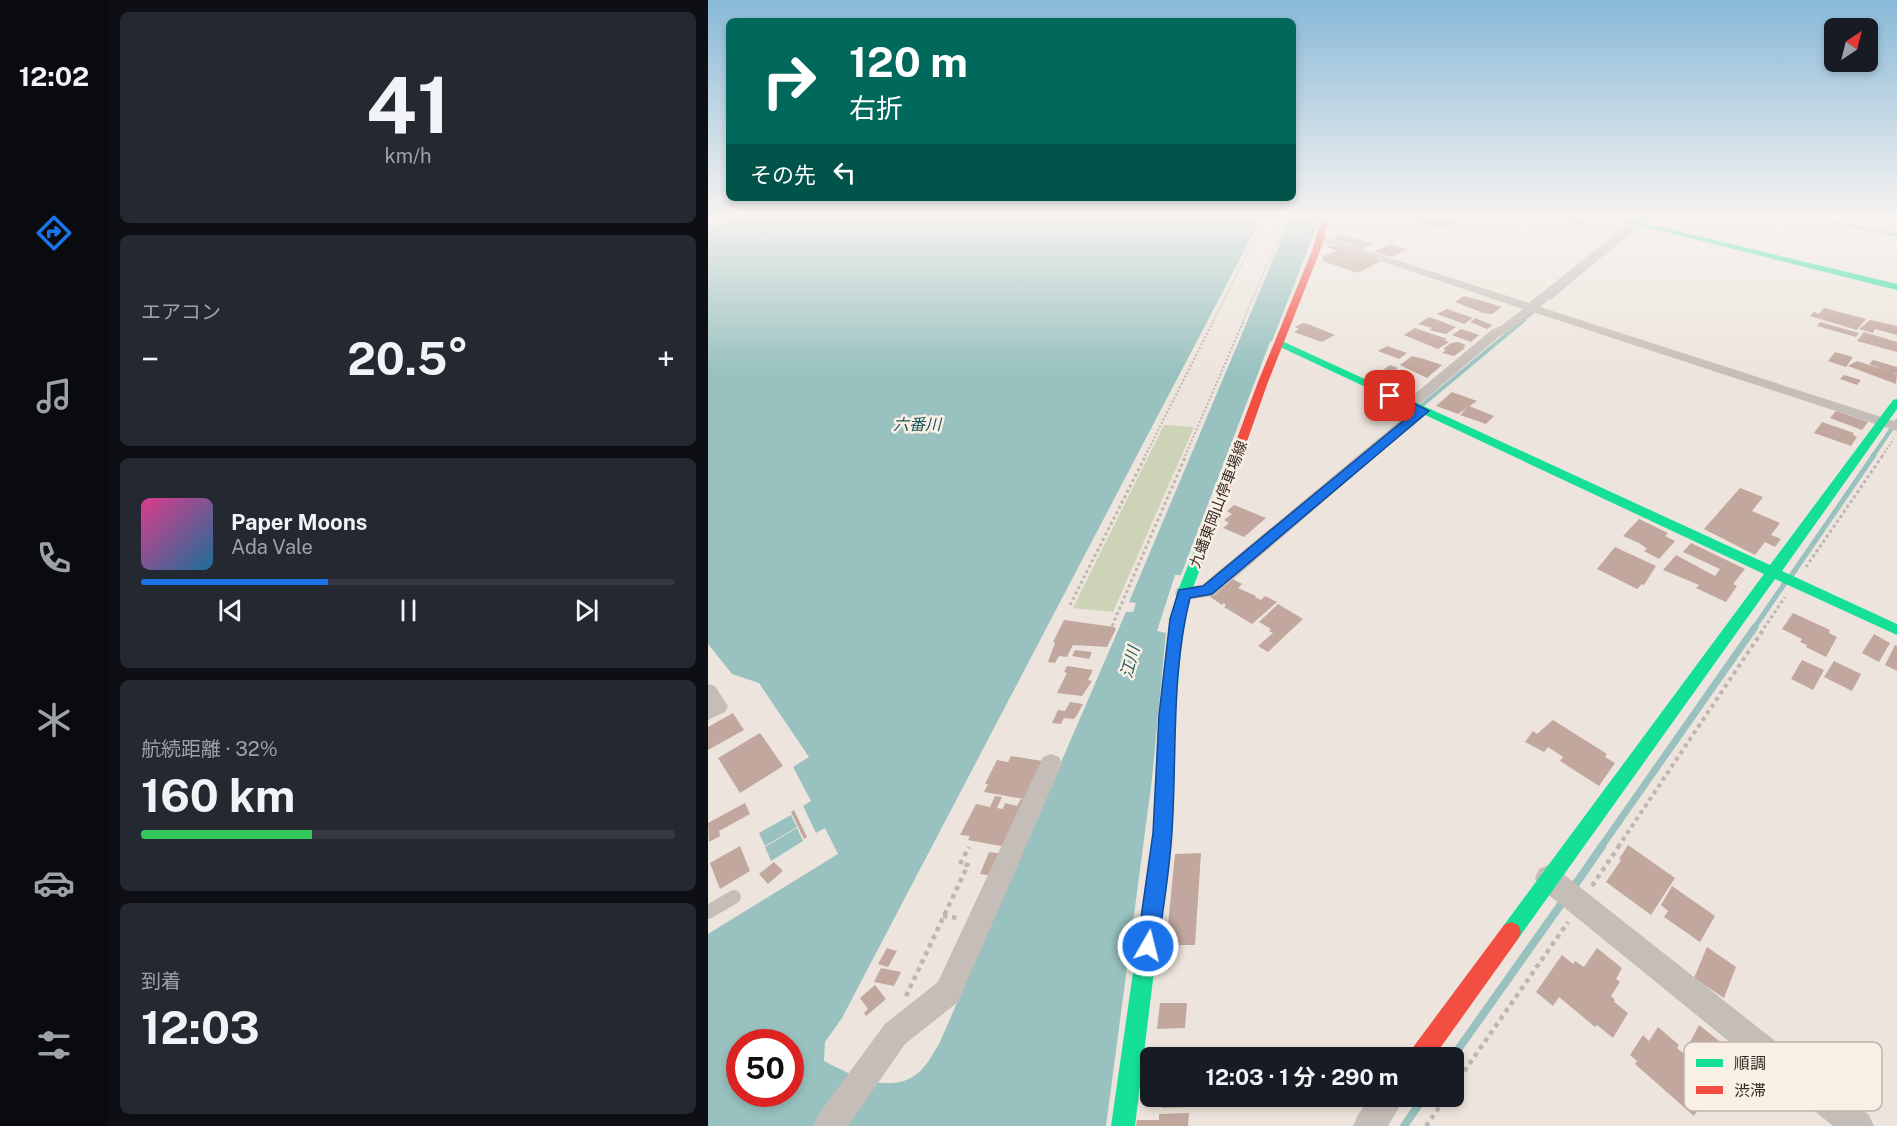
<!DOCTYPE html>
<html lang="ja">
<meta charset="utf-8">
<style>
body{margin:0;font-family:"Public Sans","Noto Sans JP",sans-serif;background:#242831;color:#f1f3f6;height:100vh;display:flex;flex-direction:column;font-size:22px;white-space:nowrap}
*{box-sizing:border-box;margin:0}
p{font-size:20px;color:#9ea1a6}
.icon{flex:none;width:33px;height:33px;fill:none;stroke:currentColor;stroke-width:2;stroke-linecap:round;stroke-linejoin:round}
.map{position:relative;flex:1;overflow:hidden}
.drawer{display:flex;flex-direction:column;gap:12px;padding:12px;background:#0d0f14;width:600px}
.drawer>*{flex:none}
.guide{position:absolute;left:18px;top:18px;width:570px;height:183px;border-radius:9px;box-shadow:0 3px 9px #0003;background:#00695c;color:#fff;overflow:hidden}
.needle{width:39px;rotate:35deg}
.tools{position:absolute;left:1116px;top:18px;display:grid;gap:12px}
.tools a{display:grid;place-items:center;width:54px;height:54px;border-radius:9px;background:#171b24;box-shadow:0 3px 9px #0003;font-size:30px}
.speed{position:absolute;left:18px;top:1029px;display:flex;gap:12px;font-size:30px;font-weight:700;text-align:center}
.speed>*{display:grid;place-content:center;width:78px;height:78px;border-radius:50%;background:#171b24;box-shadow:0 3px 9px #0003;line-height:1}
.speed .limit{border:9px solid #d22;background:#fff;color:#111}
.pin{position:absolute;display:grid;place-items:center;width:51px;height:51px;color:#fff;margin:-26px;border-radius:12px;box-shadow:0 3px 9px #0006}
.me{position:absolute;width:66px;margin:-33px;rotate:8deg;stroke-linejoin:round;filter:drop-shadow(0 0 4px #0008)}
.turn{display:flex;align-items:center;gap:21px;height:126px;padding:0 24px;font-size:27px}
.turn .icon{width:78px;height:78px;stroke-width:2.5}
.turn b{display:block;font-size:42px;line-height:51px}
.then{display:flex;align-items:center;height:57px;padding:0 24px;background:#0003;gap:12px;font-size:22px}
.big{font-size:45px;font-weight:700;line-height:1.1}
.drawer .tile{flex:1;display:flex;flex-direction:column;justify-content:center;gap:9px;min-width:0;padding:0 21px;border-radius:9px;background:#242831}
.drawer .dial{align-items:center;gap:0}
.dial b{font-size:78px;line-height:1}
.song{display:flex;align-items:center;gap:18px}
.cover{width:72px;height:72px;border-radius:9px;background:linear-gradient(135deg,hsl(330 70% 55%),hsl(200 70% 35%))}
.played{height:6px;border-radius:3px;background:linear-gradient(90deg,#1a73e8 35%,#363941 35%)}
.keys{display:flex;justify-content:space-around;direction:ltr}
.heat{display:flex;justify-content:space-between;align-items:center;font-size:33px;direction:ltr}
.charge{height:9px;border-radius:4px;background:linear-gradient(90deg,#34c759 32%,#363941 0)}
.trip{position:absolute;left:432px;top:1047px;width:324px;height:60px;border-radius:9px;background:#171b24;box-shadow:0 3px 9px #0003;font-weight:700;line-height:60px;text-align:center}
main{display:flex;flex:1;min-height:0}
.dock{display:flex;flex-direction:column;width:108px;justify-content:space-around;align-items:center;background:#090b0e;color:#9ea1a6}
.dock .icon{width:42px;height:42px}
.dock .on{color:#1a73e8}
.dock b{font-size:27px;color:#f1f3f6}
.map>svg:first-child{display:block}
.green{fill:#ced2b6}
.water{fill:#98c1bf;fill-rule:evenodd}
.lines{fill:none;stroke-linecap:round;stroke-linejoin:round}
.stream-far4{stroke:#98c1bf;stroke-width:3}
.stream-far3{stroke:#98c1bf;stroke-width:4}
.stream-far2{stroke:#98c1bf;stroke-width:5}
.stream-far1{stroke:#98c1bf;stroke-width:7}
.stream{stroke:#98c1bf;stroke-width:8}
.building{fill:#c2a79e}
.path-far4{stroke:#beb6b0;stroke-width:1.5;stroke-dasharray:1.5 1.5;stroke-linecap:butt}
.path-far3{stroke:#beb6b0;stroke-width:2;stroke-dasharray:2 2;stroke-linecap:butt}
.path-far2{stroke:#beb6b0;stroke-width:3;stroke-dasharray:3 3;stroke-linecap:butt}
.path-far1{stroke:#beb6b0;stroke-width:4;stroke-dasharray:4 4;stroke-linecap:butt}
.path{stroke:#beb6b0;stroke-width:4.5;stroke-dasharray:4.5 4.5;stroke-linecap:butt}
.lane{stroke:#c5bdb7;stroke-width:14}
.street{fill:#c5bdb7;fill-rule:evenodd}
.fast{fill:#16e098;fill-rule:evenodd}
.jam{fill:#f24e42;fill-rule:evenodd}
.route{fill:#1a73e8;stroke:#114b97;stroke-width:1.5}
.labels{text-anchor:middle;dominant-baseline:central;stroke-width:5;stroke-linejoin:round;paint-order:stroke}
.street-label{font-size:15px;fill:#362a25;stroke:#faefe4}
.water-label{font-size:16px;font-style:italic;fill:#18585a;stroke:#faefe4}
.key{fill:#faefe4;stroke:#bfb4ab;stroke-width:1.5}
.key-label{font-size:16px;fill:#362a25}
</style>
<main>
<nav class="dock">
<b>12:02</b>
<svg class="icon on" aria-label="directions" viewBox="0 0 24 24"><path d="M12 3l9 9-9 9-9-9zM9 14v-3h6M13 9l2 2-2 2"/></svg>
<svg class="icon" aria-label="music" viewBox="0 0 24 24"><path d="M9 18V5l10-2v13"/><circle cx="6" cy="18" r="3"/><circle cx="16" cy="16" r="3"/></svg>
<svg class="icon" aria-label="phone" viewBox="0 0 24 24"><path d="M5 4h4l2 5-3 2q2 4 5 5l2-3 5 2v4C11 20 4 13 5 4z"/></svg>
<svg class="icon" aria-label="climate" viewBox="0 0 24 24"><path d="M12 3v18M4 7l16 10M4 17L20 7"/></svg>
<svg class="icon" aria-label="car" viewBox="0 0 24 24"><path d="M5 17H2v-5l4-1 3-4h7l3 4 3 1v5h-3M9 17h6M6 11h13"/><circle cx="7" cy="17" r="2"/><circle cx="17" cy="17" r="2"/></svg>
<svg class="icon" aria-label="filters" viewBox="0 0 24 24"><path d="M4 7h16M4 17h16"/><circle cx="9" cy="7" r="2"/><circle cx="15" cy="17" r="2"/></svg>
</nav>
<section class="drawer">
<div class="tile dial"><b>41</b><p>km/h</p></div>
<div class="tile"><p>エアコン</p>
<div class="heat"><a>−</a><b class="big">20.5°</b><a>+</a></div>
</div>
<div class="tile">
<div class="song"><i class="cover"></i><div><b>Paper Moons</b><p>Ada Vale</p></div></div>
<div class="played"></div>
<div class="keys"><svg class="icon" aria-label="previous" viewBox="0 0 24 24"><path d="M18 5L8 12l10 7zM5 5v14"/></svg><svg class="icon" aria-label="pause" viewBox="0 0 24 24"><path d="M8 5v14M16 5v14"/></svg><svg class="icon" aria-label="next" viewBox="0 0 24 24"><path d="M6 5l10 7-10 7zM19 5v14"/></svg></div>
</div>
<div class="tile"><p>航続距離 · 32%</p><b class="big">160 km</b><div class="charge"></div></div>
<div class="tile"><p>到着</p><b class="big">12:03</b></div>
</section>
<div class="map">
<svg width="1189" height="1126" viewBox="0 0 1189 1126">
<rect width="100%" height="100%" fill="#ede5dd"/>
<polygon class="green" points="456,425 486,427 405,612 365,608"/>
<g class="water">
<path d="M45,215h510l-421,803 -17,24 -1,19c27,14 66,35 94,12 9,-7 16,-21 22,-31l186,-430h7l3,-9 -7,-1 163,-387h27l-2,11 -45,115 -2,1 -89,233h-6l-18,56 9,2 -14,146 -46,347h-398v-192l130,-80 -13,-26 -9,5 -13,-27 8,-5 -18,-34 16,-10 -50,-74 -27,-9 -24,-30v-417zM32,1042h50v52h-50z"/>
<polygon points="83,815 89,827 57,846 51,833"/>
<polygon points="89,828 95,841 63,861 57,847"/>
</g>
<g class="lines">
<g class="stream-far4">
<polyline points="1092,215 1189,235"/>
<polyline points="842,298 942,215"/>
<polyline points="814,321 830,308"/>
</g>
<g class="stream-far3">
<polyline points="713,406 816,320"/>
<polyline points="1165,456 1189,421"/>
</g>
<g class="stream-far2">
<polyline points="1083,576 1166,455"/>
<polyline points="1046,628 1077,583"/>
</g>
<polyline class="stream-far1" points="893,847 1047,627"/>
<g class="stream">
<polyline points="865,888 894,846"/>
<polyline points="744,1058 856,900"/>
<polyline points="696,1126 717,1096"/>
</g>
</g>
<g class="building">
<polygon points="721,215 750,223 738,229 688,216"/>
<polygon points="857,215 880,216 875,219 882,221 875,226 850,220"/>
<polygon points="633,234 664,244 655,249 624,238"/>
<polygon points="682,244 700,249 684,257 667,252"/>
<polygon points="623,245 673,261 650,273 614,261 615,256 629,251 619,247"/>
<polygon points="756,296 771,300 794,307 784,314 775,313 747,302"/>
<polygon points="1116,308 1158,319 1149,330 1102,316 1106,312 1111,314"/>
<polygon points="739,309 765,318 756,324 729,314"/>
<polygon points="721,317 735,322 748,327 738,334 721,330 724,328 710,324"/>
<polygon points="768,318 774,321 785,325 779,329 762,322"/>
<polygon points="1162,320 1189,326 1189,335 1167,329 1165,333 1151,329"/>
<polygon points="1112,322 1151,333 1148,337 1109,326"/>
<polygon points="595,323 600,324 627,335 614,342 586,332 591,329 587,327"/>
<polygon points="707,328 739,339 736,340 741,342 730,349 696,335"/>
<polygon points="753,329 771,335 763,342 744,335"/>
<polygon points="1156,332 1189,342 1189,352 1149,341"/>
<polygon points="750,342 758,345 755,347 757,348 746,356 734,353 738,350 735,349 743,343"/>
<polygon points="679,346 699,353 691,359 670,351"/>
<polygon points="1127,352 1145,357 1138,367 1120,361"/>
<polygon points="704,356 716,359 734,365 719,378 692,365"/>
<polygon points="1165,360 1189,367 1189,373 1185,373 1189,374 1188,384 1140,366 1149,361 1177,370 1161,364"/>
<polygon points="682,365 690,368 673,379 666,376"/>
<polygon points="1136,375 1153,380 1149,385 1132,379"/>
<polygon points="744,392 769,401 750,414 728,406"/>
<polygon points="761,406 786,416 778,424 752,415"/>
<polygon points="1128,411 1160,422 1154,430 1122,418"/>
<polygon points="1114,422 1146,433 1145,435 1149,437 1143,446 1106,433"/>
<polygon points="1032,488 1055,497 1044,511 1072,523 1063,535 1073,539 1067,547 1057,542 1047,555 996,529"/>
<polygon points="526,505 558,518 536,537 515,528 521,523 516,520 524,514 519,511"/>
<polygon points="931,519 960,533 957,536 967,541 951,559 936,551 939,549 931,543 915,536"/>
<polygon points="983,543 1037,569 1025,584 1029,586 1018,602 988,588 991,585 955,570 968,555 1007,576 1012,569 975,552"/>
<polygon points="907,547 948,566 936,585 934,584 929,589 889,569"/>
<polygon points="523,578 534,584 530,588 548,596 547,597 553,600 557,596 569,602 544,624 516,607 518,605 516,603 514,605 501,596"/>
<polygon points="570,604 595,619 560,652 550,646 565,633 561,631 563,629 551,622"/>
<polygon points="1085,613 1122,630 1121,633 1129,637 1118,657 1098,647 1099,645 1092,642 1094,639 1074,629"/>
<polygon points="356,620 406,627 408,629 399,647 365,645 359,657 351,656 347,663 340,662 347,643 345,642"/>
<polygon points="1166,634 1182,643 1171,662 1154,653"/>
<polygon points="1187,645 1189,646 1189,671 1177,665"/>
<polygon points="367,650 384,652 381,659 364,656"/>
<polygon points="1094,660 1116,670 1105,690 1083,679"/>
<polygon points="1126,661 1153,674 1144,691 1116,677"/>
<polygon points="359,666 385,670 380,680 384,681 374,696 349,693 359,673 356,672"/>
<polygon points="362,702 375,704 369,715 366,719 356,718 353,724 344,723 350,710 357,711"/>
<polygon points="25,713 36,730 0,750 0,727"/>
<polygon points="845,720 899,754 897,757 907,763 891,786 852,761 855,757 840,747 836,752 817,742 825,731 829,734"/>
<polygon points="52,733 75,766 32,793 10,758"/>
<polygon points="303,756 334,761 316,799 276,792 280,784 277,784 289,760 300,762"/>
<polygon points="287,796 294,797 289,808 295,809 297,803 309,806 313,799 321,800 298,847 260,840 262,836 252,835 268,804 282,807"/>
<polygon points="37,803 42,814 11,831 12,836 1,842 0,823"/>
<polygon points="86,810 99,837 96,839 83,812"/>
<polygon points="920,845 967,878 943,915 898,882 913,860 911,859"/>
<polygon points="32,846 42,871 12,889 2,863"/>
<polygon points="281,852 296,854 286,876 272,874"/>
<polygon points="493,853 487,945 458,945 467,854"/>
<polygon points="66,862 75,871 60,884 51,874"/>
<polygon points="964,886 1007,916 992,942 956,917 960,911 953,905"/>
<polygon points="999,947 1028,967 1016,998 986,978"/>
<polygon points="179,948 189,951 180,967 170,964"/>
<polygon points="889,948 914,968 908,979 912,982 903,996 907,1000 906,1002 920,1013 905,1038 889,1025 887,1027 851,997 845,1006 828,992 854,955 865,964 867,961 876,967"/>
<polygon points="173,968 193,972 186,986 166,982"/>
<polygon points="167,985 178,999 158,1016 156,1013 160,1009 152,998"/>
<polygon points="452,1003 479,1003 477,1028 449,1029"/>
<polygon points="991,1025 1020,1048 1008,1072 979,1048"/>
<polygon points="950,1027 971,1045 969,1048 1006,1079 986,1116 927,1064 929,1061 922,1055 935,1035 941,1041"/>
<polygon points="484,1047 484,1058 460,1058 461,1048"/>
<polygon points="455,1096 482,1096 482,1107 454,1108"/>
<polygon points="481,1113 480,1126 428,1126 429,1120 451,1120 451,1114"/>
</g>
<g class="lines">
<g class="path-far4">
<polyline points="0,226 40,215"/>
<polyline points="505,321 559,215"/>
<polyline points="535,321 581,215"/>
</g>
<g class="path-far3">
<polyline points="437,456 506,320"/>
<polyline points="477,456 536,320"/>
<polyline points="1174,456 1186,439"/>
</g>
<g class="path-far2">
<polyline points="1098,567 1175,455"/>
<polyline points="362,605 438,455"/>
<polyline points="404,626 478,455"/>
<polyline points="1056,628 1077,597"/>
</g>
<polyline class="path-far1" points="910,847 1057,627"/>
<g class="path">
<polyline points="884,886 911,846"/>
<polyline points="235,916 251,918"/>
<polyline points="198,996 260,865 252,864 261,847"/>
<polyline points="746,1086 860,922"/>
<polyline points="718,1126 739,1096"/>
</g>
<polyline class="lane" points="0,912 26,897"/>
<g class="street">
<polygon points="931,215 942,215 832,307 1189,422 1189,431 825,312 801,332 793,335 707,408 697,408 695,405 697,402 785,329 793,326 815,309 607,239 616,237 821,303"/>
<polygon points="716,407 723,411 711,419 506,596 476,600 469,598 467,593 469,588 494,585 701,413"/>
<polygon points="0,684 7,686 20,706 17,712 0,720"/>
<polygon points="343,754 351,757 354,764 250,1002 197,1044 140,1126 105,1126 110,1115 177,1024 230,982 335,757"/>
<polygon points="840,865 849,869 1161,1115 1166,1126 1125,1126 831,887 827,878 831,869"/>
<polygon points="663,1096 698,1096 680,1126 645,1126 650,1115"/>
</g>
<g class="fast">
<polygon points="890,215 902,215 1189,284 1189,290"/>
<polygon points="568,341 574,341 1062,565 1185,400 1189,399 1189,409 1074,571 1189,624 1189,635 1067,579 810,939 803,942 796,939 793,932 796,925 1056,574 568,345"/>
<polygon points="514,491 520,495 483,593 476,619 467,715 463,833 427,1126 403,1126 445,833 451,715 462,619 469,593 508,495"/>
</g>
<g class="jam">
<polygon points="615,215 623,215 612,251 560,382 520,495 514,499 510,498 508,495 550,382 604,251"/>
<polygon points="803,922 810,925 813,932 810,939 725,1058 700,1058 703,1050 796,925"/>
</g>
</g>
<linearGradient id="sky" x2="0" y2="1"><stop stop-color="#88b9d8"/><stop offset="0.58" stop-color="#f7f3f0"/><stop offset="1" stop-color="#f7f3f0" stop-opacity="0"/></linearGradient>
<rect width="1189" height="373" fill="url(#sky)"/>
<path class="route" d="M679,393h7l35,18 -217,183 -22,4c-19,75 -13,156 -18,233 -2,38 -9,77 -14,115l-3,7 -7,3 -8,-3 -3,-7 16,-113 6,-118 11,-96 9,-29 24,-4 212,-175 -28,-13z"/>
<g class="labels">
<g class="street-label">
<text transform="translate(510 504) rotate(-69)">九蟠東岡山停車場線</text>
</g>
<g class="water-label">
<text x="209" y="424">六番川</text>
<text transform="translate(422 662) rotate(-75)">江川</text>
</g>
</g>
<rect x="976" y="1042" width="198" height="69" rx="9" class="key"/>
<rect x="988" y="1059" width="27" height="8" fill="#16e098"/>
<rect x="988" y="1086" width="27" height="8" fill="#f24e42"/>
<g class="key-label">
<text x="1026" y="1069">順調</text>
<text x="1026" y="1096">渋滞</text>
</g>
</svg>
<div class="tools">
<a><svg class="needle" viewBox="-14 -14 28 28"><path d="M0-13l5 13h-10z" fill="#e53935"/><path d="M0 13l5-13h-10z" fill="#9ea1a6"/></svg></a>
</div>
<div class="speed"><div class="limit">50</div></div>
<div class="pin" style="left:682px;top:396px;background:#d93025"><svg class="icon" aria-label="arrive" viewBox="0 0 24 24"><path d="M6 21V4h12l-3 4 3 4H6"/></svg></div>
<svg class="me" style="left:440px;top:946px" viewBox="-20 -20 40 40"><circle r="17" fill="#1a73e8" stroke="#fff" stroke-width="3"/><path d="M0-11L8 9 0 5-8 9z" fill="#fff"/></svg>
<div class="trip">12:03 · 1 分 · 290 m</div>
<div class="guide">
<div class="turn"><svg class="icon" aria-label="right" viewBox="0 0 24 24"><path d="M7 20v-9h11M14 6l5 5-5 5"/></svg><div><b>120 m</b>右折</div></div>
<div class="then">その先<svg class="icon" aria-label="left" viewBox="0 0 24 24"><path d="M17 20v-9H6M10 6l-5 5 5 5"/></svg></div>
</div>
</div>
</main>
